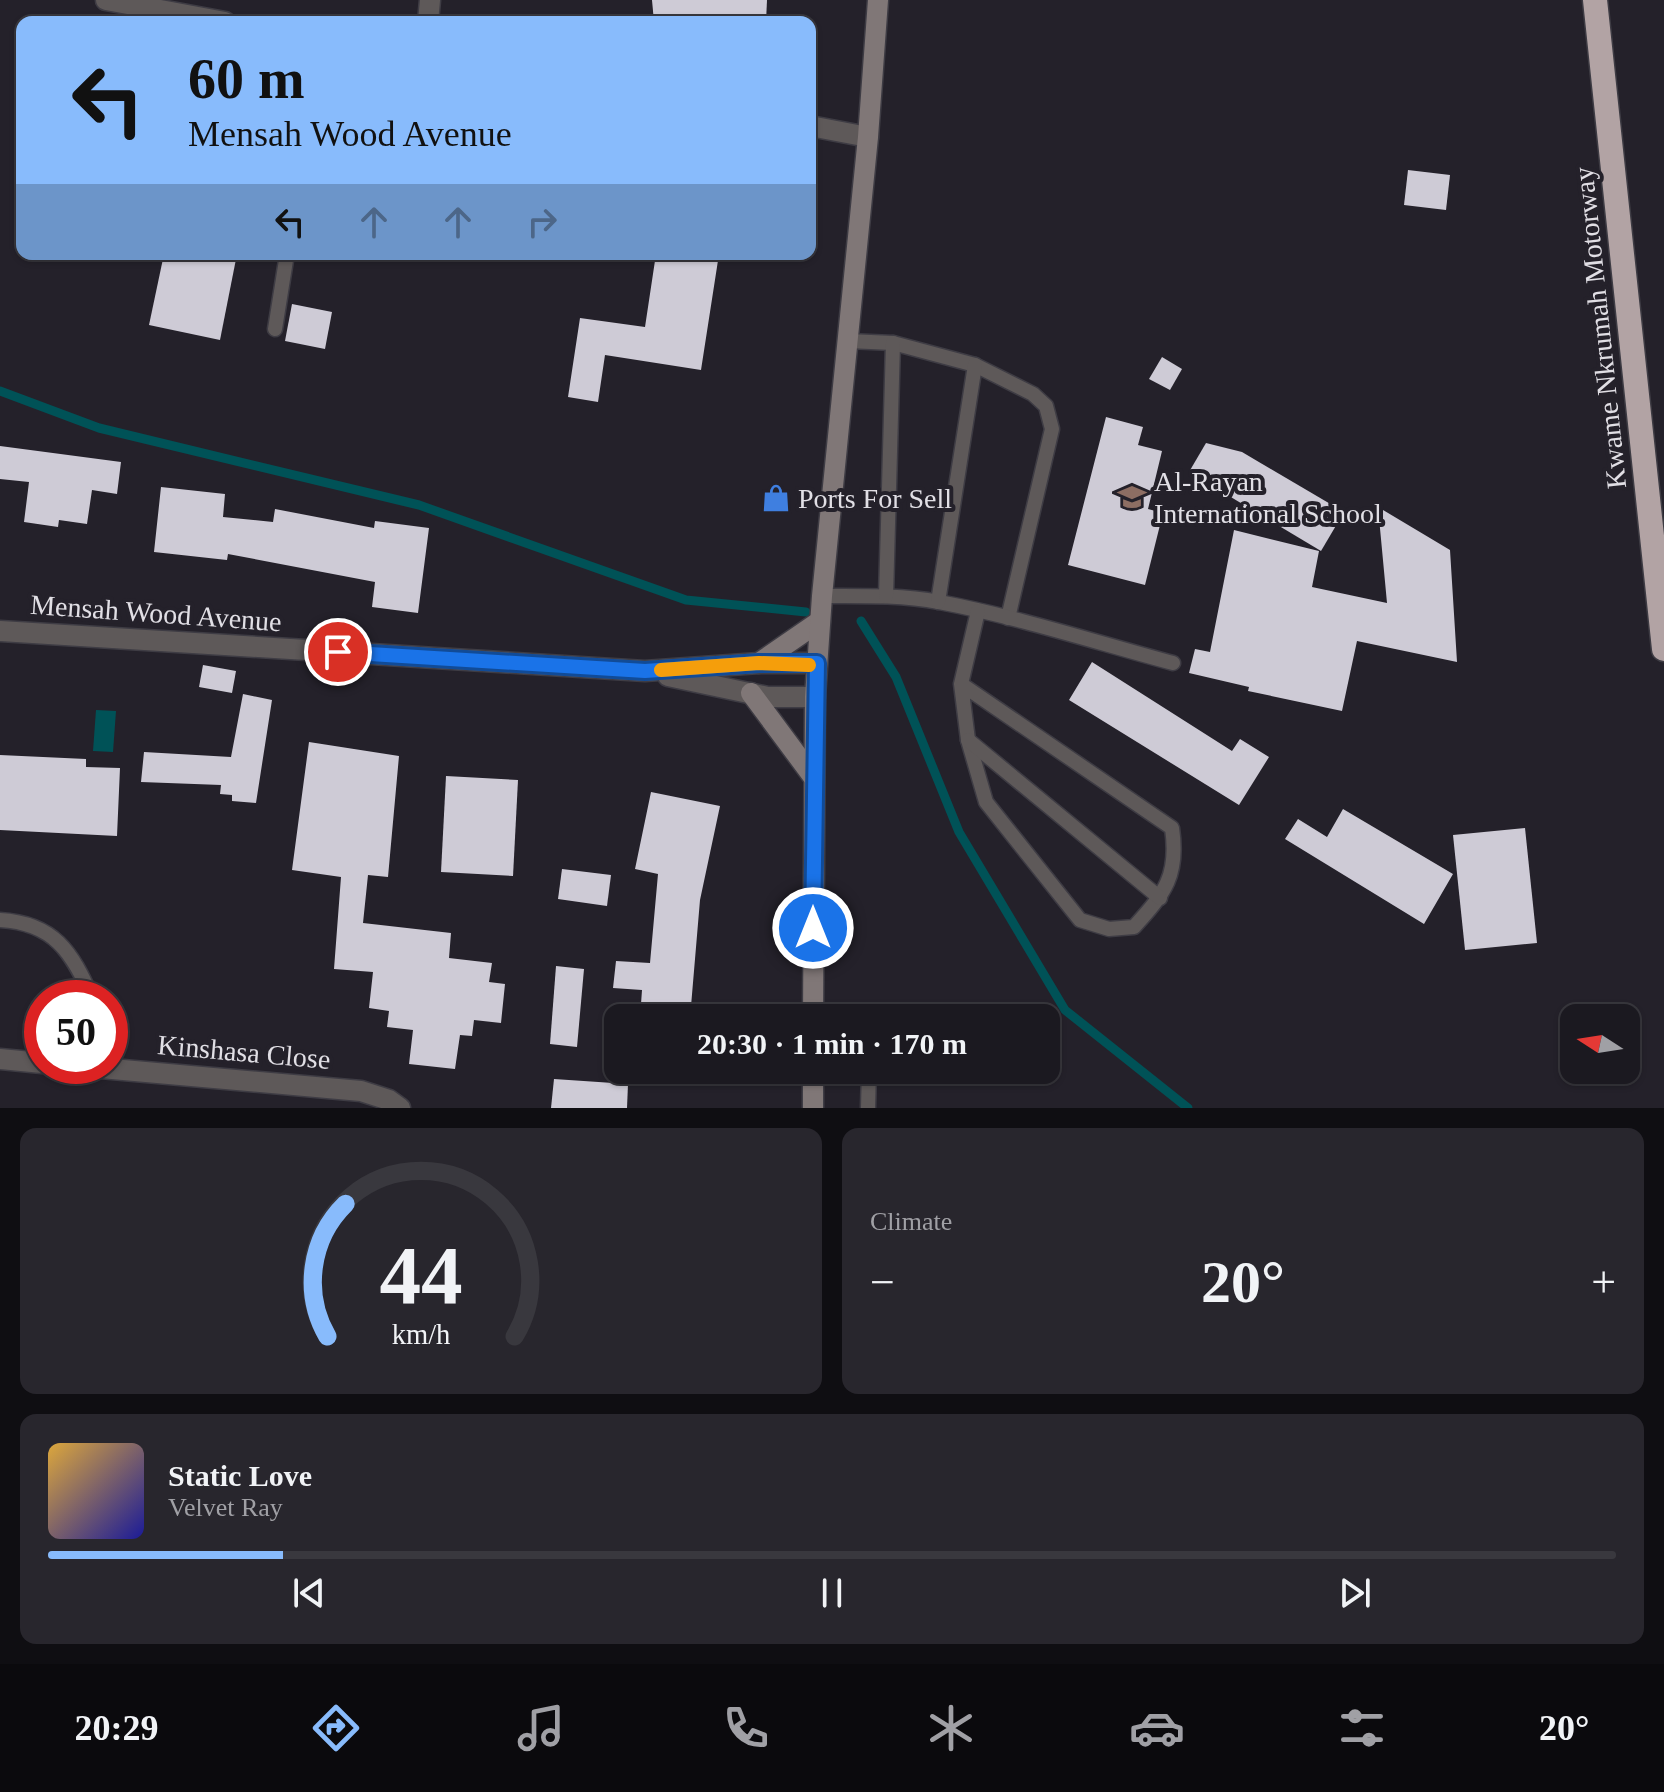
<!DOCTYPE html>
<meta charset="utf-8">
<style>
body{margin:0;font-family:Georgia,serif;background:#28262d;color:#f1f3f6;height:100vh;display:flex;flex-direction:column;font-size:30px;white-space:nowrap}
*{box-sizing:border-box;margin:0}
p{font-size:26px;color:#a0a0a5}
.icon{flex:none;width:44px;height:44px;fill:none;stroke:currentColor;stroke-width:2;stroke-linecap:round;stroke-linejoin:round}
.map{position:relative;height:1108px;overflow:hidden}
.details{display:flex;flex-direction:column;gap:20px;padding:20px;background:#0f0e12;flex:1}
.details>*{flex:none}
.hud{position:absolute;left:16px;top:16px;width:800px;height:244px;border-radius:16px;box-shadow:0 2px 6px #0004,0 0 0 2px #39383e;background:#88bbfc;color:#111;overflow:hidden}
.needle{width:52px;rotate:282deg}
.controls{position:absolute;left:1560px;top:1004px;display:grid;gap:16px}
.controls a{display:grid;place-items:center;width:80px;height:80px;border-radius:16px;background:#1b1920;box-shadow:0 2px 6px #0004,0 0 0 2px #39383e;font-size:40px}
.speed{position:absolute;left:24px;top:980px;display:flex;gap:16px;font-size:40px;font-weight:700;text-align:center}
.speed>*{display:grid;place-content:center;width:104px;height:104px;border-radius:50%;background:#1b1920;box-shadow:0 2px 6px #0004,0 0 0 2px #39383e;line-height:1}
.speed .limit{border:12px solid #d22;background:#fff;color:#111}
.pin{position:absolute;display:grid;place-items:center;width:68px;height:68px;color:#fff;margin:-34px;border:4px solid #fff;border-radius:50%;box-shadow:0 2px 8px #0007}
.me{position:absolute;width:88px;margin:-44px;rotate:0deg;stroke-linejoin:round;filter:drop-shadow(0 0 6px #0008)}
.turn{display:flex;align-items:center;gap:28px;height:168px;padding:0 40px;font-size:36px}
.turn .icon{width:104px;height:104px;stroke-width:2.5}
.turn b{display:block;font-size:56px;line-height:68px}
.lanes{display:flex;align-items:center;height:76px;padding:0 40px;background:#0003;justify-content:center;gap:40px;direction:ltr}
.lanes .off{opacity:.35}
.big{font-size:60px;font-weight:700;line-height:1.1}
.details .card{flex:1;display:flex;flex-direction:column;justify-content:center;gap:12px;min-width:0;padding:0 28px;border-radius:16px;background:#28262d}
.details .dial{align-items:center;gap:0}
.dial svg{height:208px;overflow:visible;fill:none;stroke:#39383e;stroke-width:7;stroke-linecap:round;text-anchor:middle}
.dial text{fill:#f1f3f6;stroke:none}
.song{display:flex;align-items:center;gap:24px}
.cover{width:96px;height:96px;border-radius:12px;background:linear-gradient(135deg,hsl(40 70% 55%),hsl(240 70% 35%))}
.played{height:8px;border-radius:4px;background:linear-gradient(90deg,#88bbfc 15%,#39383e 15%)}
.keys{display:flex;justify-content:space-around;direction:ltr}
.heat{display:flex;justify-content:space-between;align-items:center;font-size:44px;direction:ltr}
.details .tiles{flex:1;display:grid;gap:20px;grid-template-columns:1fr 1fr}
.card:last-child{grid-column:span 2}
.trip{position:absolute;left:604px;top:1004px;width:456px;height:80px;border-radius:16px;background:#1b1920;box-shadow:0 2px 6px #0004,0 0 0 2px #39383e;font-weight:700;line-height:80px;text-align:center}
.dock{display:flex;height:128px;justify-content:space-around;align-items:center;background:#0b0a0d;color:#a0a0a5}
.dock .icon{width:56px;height:56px}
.dock .on{color:#88bbfc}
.dock b{font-size:36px;color:#f1f3f6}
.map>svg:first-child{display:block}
.water{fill:#005257}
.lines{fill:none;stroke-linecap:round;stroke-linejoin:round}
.stream{stroke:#005257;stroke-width:9}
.building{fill:#cecbd6}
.service-casing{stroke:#3e3c44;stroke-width:17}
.minor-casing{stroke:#3e3c44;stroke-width:23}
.tertiary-casing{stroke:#3e3c44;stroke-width:23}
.secondary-casing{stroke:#3e3c44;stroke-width:23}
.motorway-casing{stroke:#3e3c44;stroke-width:27}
.service{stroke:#5e5959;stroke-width:14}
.minor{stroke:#5e5959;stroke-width:20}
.tertiary{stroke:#5e5959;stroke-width:20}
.secondary{stroke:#807777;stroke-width:20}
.motorway{stroke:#b2a3a4;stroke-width:24}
.route-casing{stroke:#114b97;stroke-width:20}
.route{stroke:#1a73e8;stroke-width:14}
.slow{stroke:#f59e0b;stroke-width:14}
.labels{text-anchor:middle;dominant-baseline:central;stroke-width:8;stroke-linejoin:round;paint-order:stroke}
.street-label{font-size:28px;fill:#e1dfe5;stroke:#24212a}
.poi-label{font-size:28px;fill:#e1dfe5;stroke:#24212a;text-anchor:start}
</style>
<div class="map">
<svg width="1664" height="1108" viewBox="0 0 1664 1108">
<rect width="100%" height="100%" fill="#24212a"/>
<polygon class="water" points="96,710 116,711 113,752 93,751"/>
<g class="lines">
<g class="stream">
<polyline points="0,391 99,428 419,505 686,600 806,612"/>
<polyline points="861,621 896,677 959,832 1065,1010 1188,1108"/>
</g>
</g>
<g class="building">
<polygon points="652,0 767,0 766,22 654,22"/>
<polygon points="1408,170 1450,175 1446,210 1404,205"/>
<polygon points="164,254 237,254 220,340 149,325"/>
<polygon points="656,254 719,254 701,370 605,355 598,402 568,397 580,318 645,327"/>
<polygon points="292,304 332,312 325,349 285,341"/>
<polygon points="1162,357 1182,369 1170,390 1149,379"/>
<polygon points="1106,417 1143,427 1138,445 1162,451 1148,509 1163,513 1145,585 1068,565"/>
<polygon points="1206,443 1242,452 1344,512 1321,551 1189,472"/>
<polygon points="0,446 121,462 117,494 92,490 87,524 59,520 58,527 24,522 29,482 0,479"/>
<polygon points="161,487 225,494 223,517 273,522 275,509 374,528 375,521 429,528 418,613 372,607 375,582 228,554 227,560 154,552"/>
<polygon points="1378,507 1450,550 1457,662 1357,641 1342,711 1248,691 1249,687 1189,673 1195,649 1210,652 1234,530 1319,551 1312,587 1387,603"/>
<polygon points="1092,662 1232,751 1240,739 1269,757 1239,805 1069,700"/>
<polygon points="203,665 236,671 232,693 199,687"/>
<polygon points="243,694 272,700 256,803 232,801 232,795 220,794 221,785 141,782 144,752 231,757"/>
<polygon points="309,742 399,756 388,877 368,875 363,923 451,933 449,958 492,963 489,982 505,984 501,1023 474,1020 472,1036 460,1035 455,1069 409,1064 413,1030 387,1027 389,1011 369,1008 373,972 334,969 341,877 292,870"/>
<polygon points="0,755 86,759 86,767 120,768 117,836 0,830"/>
<polygon points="446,776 518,780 513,876 441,872"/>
<polygon points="651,792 720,806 700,900 690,1018 640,1018 642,990 613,988 616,961 650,963 658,874 635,869"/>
<polygon points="1343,809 1453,874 1424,924 1285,839 1298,819 1327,837"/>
<polygon points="1525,828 1537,943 1465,950 1453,835"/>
<polygon points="562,869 611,875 607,906 558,899"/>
<polygon points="556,966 584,969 577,1047 550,1044"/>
<polygon points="554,1079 628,1084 627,1108 551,1108"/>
</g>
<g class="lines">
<defs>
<g id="service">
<polyline points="275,329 287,254"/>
<polyline points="848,341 893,343 975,365 1033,394 1046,406 1052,429 1008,618"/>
<path d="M822,596c39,0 79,-1 117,6 79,15 156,40 234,61"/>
<polyline points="886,596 893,343"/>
<polyline points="938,602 975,365"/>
<path d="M961,684l211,144c7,47 -7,65 -38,99l-25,2 -29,-9 -94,-118 -18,-62 -7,-56 17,-73"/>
<polyline points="968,740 1160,898"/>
<path d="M0,920c54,3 72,32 92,78"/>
<polyline points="869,1018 869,1017"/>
<polyline points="868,1108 869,1070"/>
</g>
<g id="minor">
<polyline points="106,0 225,22"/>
<polyline points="428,22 430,0"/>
<polyline points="810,126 868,137"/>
<polyline points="0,1059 42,1063"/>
<polyline points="78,1066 361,1091 389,1100 400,1108"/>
</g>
<g id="tertiary">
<polyline points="0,631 645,671 759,663 817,663"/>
<polyline points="668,676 768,697 815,697"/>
</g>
<g id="secondary">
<polyline points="759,663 820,621"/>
<polyline points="751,693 814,778"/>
<polyline points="813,1018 815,697 822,596 868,137 878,0"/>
<polyline points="813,1108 813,1070"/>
</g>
<polyline id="motorway" points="1595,0 1664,649"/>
</defs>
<use href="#service" class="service-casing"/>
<use href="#minor" class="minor-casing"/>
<use href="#tertiary" class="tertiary-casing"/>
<use href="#secondary" class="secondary-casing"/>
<use href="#motorway" class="motorway-casing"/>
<use href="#service" class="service"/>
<use href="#minor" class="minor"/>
<use href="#tertiary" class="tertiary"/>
<use href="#secondary" class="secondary"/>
<use href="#motorway" class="motorway"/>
</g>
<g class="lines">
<defs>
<polyline id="route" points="338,652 645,671 759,663 817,663 813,928"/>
</defs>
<use href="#route" class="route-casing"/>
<use href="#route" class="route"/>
<polyline class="slow" points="661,670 759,663 809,665"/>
</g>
<defs>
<symbol id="school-bare" viewBox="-9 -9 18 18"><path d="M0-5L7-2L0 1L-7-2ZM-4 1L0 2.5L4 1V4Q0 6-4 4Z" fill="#8d6e63" stroke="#24212a" stroke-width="2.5" paint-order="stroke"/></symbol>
<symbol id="shop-bare" viewBox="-9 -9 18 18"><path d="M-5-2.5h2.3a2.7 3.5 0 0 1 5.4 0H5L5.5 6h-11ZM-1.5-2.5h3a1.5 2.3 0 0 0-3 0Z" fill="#3f7fe0" stroke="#24212a" stroke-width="2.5" paint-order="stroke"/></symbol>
</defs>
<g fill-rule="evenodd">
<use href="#school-bare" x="1112" y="477" width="40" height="40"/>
<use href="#shop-bare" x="756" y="478" width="40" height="40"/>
</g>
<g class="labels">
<g class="street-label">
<text transform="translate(1600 328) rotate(-96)">Kwame Nkrumah Motorway</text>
<text transform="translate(156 613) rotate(4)">Mensah Wood Avenue</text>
<text transform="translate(244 1052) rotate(5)">Kinshasa Close</text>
</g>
<g class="poi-label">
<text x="1154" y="481">Al-Rayan<tspan x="1154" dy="32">International School</tspan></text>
<text x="798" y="498">Ports For Sell</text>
</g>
</g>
</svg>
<div class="controls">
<a><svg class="needle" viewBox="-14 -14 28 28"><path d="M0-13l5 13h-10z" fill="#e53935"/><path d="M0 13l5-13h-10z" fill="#a0a0a5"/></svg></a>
</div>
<div class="speed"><div class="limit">50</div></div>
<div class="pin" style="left:338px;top:652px;background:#d93025"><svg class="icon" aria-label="arrive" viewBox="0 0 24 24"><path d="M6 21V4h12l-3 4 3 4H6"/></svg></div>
<svg class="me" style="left:813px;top:928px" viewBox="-20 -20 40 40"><circle r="17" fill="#1a73e8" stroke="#fff" stroke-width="3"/><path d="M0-11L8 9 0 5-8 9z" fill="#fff"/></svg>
<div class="trip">20:30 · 1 min · 170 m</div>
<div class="hud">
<div class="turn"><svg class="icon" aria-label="left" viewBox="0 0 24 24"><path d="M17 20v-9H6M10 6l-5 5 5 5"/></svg><div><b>60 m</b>Mensah Wood Avenue</div></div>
<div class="lanes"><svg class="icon" aria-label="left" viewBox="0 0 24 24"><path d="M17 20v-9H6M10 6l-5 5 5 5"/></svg><svg class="icon off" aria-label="ahead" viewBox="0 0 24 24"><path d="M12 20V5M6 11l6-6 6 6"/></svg><svg class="icon off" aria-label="ahead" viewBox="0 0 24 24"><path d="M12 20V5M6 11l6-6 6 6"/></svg><svg class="icon off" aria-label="right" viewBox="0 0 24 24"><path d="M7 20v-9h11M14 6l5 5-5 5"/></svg></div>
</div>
</div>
<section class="details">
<div class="tiles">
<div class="card dial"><svg viewBox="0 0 100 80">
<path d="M14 69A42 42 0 1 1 86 69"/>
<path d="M14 69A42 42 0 0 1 21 18" stroke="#88bbfc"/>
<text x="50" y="56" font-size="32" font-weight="700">44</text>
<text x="50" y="72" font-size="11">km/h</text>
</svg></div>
<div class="card"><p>Climate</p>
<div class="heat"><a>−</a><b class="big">20°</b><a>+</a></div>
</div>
<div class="card">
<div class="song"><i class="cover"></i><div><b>Static Love</b><p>Velvet Ray</p></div></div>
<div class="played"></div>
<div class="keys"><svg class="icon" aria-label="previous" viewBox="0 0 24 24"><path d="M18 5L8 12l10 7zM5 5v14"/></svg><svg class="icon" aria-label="pause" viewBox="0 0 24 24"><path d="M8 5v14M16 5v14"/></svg><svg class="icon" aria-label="next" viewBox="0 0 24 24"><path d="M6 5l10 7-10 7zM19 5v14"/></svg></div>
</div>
</div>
</section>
<nav class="dock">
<b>20:29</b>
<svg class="icon on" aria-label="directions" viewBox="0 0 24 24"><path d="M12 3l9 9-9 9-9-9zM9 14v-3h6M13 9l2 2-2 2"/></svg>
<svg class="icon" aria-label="music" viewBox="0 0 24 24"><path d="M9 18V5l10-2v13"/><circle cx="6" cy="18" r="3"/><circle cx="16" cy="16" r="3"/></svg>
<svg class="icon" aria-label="phone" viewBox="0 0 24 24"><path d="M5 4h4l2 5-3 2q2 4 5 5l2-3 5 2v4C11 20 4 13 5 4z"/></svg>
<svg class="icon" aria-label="climate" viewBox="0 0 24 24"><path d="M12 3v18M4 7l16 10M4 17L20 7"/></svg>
<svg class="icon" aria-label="car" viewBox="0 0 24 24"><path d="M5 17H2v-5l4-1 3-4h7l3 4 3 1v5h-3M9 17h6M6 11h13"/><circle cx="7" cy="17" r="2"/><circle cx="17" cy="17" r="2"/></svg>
<svg class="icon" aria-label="filters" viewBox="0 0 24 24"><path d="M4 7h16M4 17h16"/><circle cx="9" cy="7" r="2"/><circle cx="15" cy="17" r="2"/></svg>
<b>20°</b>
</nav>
